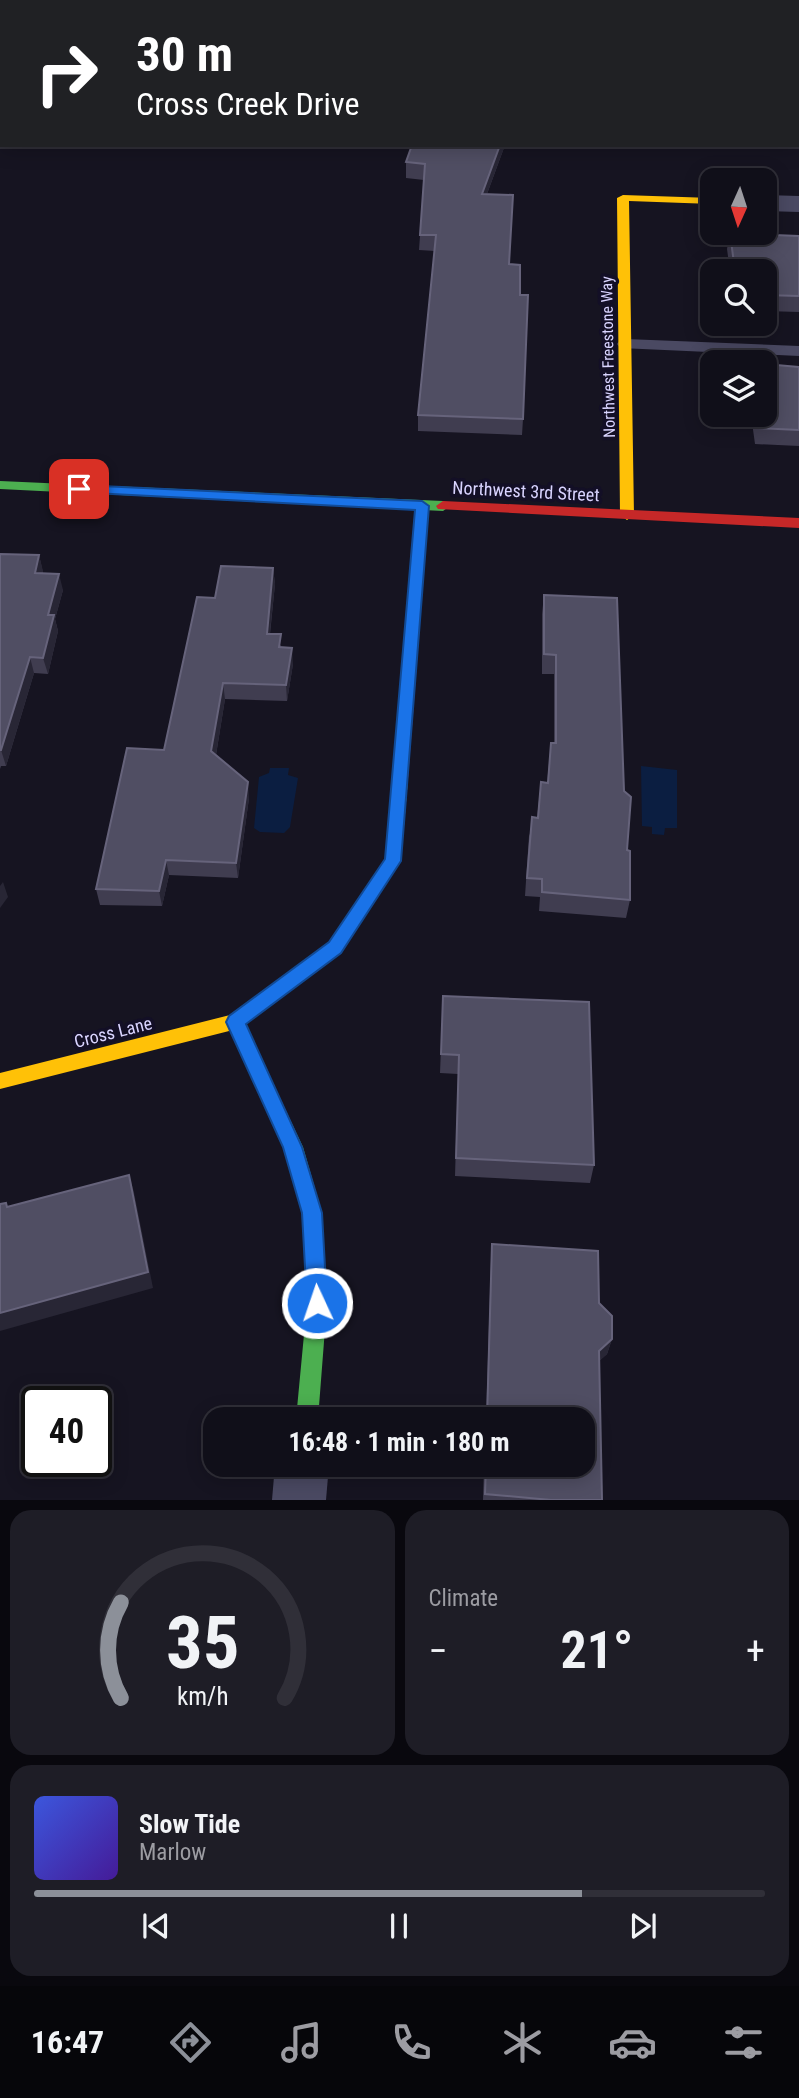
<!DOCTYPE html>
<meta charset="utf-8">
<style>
body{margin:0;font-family:"Roboto Condensed",sans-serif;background:#1e1d26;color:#f1f3f6;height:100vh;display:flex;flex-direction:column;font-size:26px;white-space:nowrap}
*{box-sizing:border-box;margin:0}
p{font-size:23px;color:#9c9ca2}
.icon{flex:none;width:38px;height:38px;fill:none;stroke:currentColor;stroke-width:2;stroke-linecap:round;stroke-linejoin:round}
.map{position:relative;height:1500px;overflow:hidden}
.side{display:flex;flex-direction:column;gap:10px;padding:10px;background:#09080e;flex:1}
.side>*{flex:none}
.banner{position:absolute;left:0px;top:0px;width:800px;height:147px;box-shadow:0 4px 18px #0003,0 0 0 2px #302f38;background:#202124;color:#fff;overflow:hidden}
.needle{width:46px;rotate:183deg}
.fabs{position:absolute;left:700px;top:168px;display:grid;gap:14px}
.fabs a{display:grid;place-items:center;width:77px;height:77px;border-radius:14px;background:#100f19;box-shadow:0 4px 18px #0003,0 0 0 2px #302f38;font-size:35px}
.speed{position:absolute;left:21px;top:1386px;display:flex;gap:14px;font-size:35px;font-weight:700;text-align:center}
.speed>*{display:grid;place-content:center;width:91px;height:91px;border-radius:50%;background:#100f19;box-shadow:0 4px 18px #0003,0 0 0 2px #302f38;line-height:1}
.speed .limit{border:4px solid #111;border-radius:10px;background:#fff;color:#111}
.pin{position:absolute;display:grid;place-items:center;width:60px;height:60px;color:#fff;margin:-30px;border-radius:14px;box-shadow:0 4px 10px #0006}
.me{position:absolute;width:77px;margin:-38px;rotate:357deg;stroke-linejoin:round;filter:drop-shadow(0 0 5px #0008)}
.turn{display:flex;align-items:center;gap:24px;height:147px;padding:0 21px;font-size:32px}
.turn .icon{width:91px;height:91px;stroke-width:2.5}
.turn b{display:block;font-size:49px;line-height:60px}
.big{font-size:52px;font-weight:700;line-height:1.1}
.side .card{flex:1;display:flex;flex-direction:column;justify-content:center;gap:10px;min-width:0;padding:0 24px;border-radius:21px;background:#1e1d26}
.side .dial{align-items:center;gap:0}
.dial svg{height:182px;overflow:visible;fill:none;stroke:#302f38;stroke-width:7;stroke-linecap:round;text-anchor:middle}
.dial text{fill:#f1f3f6;stroke:none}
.song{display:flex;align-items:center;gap:21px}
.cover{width:84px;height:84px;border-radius:10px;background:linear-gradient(135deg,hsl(230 70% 55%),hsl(260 70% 35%))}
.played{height:7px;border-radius:4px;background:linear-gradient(90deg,#8c9099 75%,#302f38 75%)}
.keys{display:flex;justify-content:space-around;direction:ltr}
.heat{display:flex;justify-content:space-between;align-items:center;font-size:38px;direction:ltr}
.side .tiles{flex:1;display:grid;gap:10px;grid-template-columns:1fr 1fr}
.card:last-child{grid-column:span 2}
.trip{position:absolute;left:203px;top:1407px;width:392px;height:70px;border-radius:21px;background:#100f19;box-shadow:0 4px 18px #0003,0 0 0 2px #302f38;font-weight:700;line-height:70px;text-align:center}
.tabs{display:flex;height:112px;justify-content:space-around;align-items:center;background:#06060a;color:#9c9ca2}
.tabs .icon{width:49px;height:49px}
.tabs .active{color:#8c9099}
.tabs b{font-size:32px;color:#f1f3f6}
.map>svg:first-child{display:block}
.water{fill:#0b1e41}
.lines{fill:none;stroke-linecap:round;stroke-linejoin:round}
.lane{fill:#4a4962;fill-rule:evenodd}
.street{fill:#4a4962;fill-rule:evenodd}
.fast{fill:#4caf50;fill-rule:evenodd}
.slow{fill:#ffc107;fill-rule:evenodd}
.jam{fill:#c62828;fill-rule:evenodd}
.wall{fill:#403d50}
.shaded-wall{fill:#282635}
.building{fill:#504e63;stroke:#66637b;stroke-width:2}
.route{fill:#1a73e8;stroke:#114b97;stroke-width:2}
.labels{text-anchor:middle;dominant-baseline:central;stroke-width:7;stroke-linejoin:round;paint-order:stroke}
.far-street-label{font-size:16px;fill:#d9d4ff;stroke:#130f26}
.street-label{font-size:18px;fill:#d9d4ff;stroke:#130f26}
</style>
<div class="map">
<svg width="799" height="1500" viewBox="0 0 799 1500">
<rect width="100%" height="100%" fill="#161421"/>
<g class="water">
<polygon points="641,766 677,770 677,828 665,828 664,835 652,834 652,827 642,826"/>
<polygon points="270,768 289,768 288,775 298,778 290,827 284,833 260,832 254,828 259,777 269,773"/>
</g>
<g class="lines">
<polygon class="lane" points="626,339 799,346 799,356 620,348 617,344 620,340"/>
<g class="street">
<polygon points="67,0 89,0 66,2"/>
<polygon points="0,59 2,59 0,74"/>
<polygon points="765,195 799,196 799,212 765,211"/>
<polygon points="275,1465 329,1465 326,1500 272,1500"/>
</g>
<g class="fast">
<polygon points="0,481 443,501 450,506 443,511 0,489"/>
<polygon points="235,1014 241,1016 303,1147 322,1213 327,1303 318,1419 296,1419 307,1303 302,1213 284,1148 226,1022 229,1016"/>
</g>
<g class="slow">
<polygon points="623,195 712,198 712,204 629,201 634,515 627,520 620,515 617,198"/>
<polygon points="400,773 406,775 408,779 401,861 341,952 241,1028 0,1089 0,1073 230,1015 329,942 385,860 392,779 394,775"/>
</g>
<g class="jam">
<polygon points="422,501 429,506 408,779 406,783 394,783 392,779 415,506"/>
<polygon points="443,501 799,518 799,528 438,509 436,506"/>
</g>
</g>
<g class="wall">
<polygon points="503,0 594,0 594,2 505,2"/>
<polygon points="764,0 799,0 799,142 798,142 798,2 764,2"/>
<polygon points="505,145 487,194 509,264 523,419 522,435 418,431 418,415 435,251 419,250 424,180 406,178 406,162"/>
<polygon points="730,233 799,236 799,312 765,311 765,271 730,271 727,249"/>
<polygon points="799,367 799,446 755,444 751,415 765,415"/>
<polygon points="0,554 39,555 43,573 63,590 55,619 58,631 48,674 34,673 6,766 1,766 0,769"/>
<polygon points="273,568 275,584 270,634 282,647 293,664 287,701 225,699 216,755 249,798 238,878 169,875 162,906 100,905 96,889 164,750"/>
<polygon points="544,595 624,791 630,900 626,918 539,911 540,897 525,896 529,836 537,818 541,782 547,783 551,743 554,743 554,674 542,674 542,614"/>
<polygon points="443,996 594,1165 590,1183 455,1176 458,1074 440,1073"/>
<polygon points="492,1244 599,1303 612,1339 607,1354 599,1361 602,1500 483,1500 484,1465 583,1465 583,1419 486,1419 491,1261"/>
</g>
<g class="shaded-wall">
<polygon points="547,0 594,0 594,2 538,2"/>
<polygon points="500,145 505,145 481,210 482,194"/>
<polygon points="39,555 43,571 39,589 35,573"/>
<polygon points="273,568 275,584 268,650 267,634"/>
<polygon points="59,574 63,590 55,619 58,631 48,674 43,658 48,615"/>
<polygon points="292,648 293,664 287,701 286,685"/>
<polygon points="30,657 34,673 6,766 1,750"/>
<polygon points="223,683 225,699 214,767 211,751"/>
<polygon points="248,782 249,798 238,878 236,863"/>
<polygon points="166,860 169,875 162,906 159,891"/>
<polygon points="3,882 8,897 0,908 0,886"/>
<polygon points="129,1175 134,1192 153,1288 0,1331 0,1313"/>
<polygon points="612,1339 607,1354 595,1365 599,1351"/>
</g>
<g class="building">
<polygon points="519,0 547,0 538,2 520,2"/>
<polygon points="623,0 731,0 761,2 623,2"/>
<polygon points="770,0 799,0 799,126 798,126 798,2 770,2"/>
<polygon points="412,145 500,145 482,194 513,195 509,264 520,265 520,295 528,295 523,419 418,415 436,235 420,235 425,164 406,162"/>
<polygon points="730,233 799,236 799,296 765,295 765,271 735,271"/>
<polygon points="765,364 799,367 799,430 759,428 757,415 765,415"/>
<polygon points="0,554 39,555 35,573 59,574 48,615 54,615 43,658 30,657 1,750 0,750"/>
<polygon points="221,566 273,568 267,634 281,634 279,647 292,648 286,685 223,683 211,751 248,782 236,863 166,860 159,891 96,889 127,748 164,750 197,597 215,598"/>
<polygon points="544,595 617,598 624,791 631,797 627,850 630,851 630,900 542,892 542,879 527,878 532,817 538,818 541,782 548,783 551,743 556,743 556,655 544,654"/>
<polygon points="443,996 589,1002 594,1165 456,1158 459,1055 441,1054"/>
<polygon points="129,1175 148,1272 0,1313 0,1204 6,1203 7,1207"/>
<polygon points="492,1244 598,1251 599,1303 612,1316 612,1339 599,1351 602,1500 551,1500 485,1494 486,1465 583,1465 583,1419 487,1419"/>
</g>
<polygon class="route" points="79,485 422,501 429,506 401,861 341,953 246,1024 302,1147 322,1213 327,1303 324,1310 317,1313 310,1310 307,1303 302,1213 283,1147 226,1022 229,1016 329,942 385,859 415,510 74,492 72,489"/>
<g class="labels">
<g class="far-street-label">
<text transform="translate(608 357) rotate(-91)">Northwest Freestone Way</text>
</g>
<g class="street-label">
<text transform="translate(526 491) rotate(3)">Northwest 3rd Street</text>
<text transform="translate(113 1032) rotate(-14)">Cross Lane</text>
</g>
</g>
</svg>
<div class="fabs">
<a><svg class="needle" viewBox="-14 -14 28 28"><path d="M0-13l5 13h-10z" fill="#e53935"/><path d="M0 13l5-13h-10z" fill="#9c9ca2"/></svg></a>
<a><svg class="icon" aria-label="search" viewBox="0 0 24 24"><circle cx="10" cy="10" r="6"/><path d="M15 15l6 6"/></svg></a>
<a><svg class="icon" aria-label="layers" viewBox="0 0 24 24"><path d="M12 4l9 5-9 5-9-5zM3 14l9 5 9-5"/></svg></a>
</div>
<div class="speed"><div class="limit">40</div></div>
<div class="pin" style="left:79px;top:489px;background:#d93025"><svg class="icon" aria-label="arrive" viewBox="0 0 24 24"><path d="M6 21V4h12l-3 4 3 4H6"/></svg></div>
<svg class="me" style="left:317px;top:1303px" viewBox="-20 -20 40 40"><circle r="17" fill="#1a73e8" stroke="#fff" stroke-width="3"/><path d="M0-11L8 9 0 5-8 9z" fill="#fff"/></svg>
<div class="trip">16:48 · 1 min · 180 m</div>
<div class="banner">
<div class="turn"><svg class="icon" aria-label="right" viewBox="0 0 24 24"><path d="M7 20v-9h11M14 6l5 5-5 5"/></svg><div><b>30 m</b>Cross Creek Drive</div></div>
</div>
</div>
<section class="side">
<div class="tiles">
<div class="card dial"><svg viewBox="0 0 100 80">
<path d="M14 69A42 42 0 1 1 86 69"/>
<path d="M14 69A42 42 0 0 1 14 27" stroke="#8c9099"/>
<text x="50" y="56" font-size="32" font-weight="700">35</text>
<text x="50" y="72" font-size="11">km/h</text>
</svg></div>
<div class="card"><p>Climate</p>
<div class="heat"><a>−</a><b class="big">21°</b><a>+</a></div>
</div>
<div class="card">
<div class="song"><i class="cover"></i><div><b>Slow Tide</b><p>Marlow</p></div></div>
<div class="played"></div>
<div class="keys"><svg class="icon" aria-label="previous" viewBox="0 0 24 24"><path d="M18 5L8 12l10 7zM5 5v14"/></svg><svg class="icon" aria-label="pause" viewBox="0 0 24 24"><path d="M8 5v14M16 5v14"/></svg><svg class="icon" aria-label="next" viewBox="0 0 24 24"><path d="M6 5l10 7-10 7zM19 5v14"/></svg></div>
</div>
</div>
</section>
<nav class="tabs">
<b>16:47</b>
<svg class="icon active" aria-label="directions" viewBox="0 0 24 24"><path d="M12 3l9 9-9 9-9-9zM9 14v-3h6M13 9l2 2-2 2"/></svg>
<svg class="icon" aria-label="music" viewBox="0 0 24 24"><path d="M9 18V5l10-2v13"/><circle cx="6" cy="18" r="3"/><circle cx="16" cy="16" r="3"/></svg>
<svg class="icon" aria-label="phone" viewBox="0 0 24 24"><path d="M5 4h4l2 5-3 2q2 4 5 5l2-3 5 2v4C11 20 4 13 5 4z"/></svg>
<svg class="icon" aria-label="climate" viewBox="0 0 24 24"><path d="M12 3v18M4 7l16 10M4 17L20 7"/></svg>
<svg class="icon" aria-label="car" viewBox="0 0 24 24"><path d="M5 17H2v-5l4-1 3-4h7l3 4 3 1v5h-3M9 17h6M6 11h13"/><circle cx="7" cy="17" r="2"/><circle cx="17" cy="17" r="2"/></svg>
<svg class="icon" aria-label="filters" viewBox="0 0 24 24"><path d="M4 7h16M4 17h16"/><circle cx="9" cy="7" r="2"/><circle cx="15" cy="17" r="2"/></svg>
</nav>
